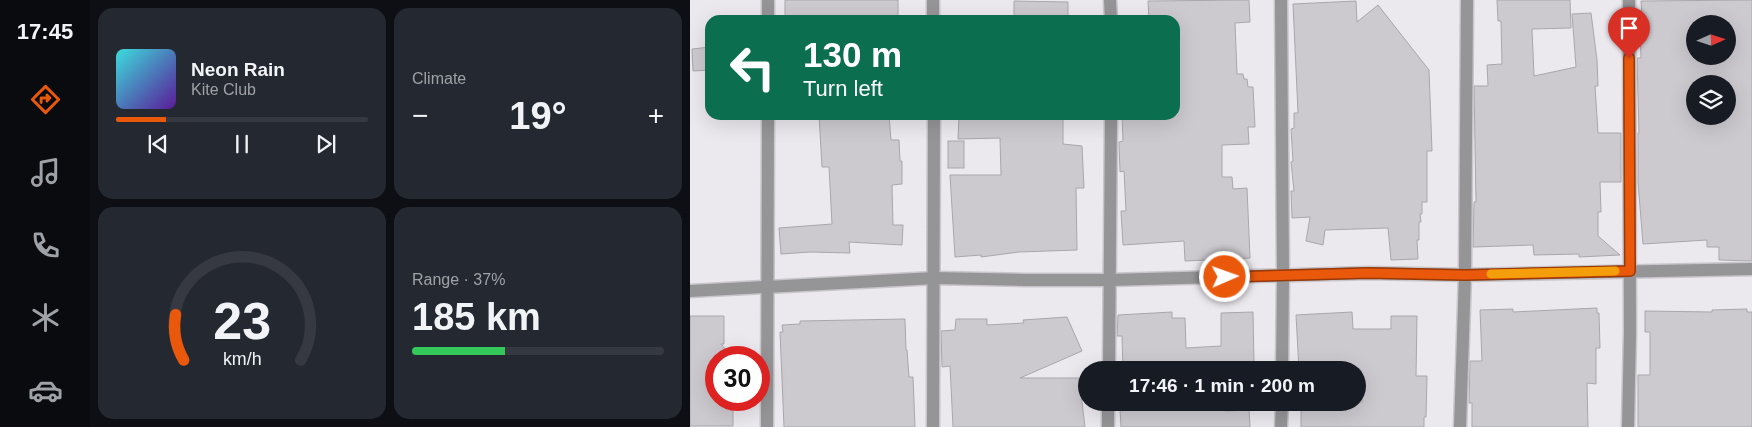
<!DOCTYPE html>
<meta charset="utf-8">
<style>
body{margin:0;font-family:Helvetica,sans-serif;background:#242831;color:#f1f3f6;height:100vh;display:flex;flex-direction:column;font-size:19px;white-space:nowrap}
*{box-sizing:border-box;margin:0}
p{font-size:16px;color:#9ea1a6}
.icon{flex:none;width:28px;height:28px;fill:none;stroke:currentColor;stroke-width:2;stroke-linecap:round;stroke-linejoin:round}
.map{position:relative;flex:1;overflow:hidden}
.panel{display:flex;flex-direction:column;gap:8px;padding:8px;background:#0d0f14;width:600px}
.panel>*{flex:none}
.top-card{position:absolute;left:15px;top:15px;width:475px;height:105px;border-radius:15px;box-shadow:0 5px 20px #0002;background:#0b6e4f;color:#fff;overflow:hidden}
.needle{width:32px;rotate:87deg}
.tools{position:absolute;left:996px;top:15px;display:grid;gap:10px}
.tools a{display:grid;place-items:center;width:50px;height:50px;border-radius:50%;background:#171b24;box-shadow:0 5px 20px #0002;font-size:25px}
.speed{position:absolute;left:15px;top:346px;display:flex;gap:10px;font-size:25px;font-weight:700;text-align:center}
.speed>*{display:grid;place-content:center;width:65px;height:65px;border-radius:50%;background:#171b24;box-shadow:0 5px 20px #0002;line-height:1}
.speed .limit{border:8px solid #d22;background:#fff;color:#111}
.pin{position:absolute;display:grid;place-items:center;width:42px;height:42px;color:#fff;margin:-51px -21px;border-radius:50% 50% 50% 0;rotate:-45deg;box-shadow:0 0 5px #0007}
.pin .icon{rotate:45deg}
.me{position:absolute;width:55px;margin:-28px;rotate:88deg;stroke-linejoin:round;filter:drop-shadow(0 0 4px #0008)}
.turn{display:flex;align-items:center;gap:18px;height:105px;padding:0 15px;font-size:22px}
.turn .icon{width:65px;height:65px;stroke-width:2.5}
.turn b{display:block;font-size:35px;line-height:42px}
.big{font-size:38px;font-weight:700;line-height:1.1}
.panel .card{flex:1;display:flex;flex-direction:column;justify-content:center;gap:8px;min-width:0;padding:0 18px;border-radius:15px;background:#242831}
.panel .dial{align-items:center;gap:0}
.dial svg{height:130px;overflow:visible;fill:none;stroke:#363941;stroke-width:7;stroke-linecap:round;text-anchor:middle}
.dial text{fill:#f1f3f6;stroke:none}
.song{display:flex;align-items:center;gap:15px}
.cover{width:60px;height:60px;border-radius:8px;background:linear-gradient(135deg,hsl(180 70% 55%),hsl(270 70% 35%))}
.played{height:5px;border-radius:2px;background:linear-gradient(90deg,#ea580c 20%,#363941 20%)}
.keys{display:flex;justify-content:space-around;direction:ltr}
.heat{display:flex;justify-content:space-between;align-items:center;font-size:28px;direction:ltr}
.charge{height:8px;border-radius:4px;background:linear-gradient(90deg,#34c759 37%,#363941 0)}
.panel .tiles{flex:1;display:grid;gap:8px;grid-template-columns:repeat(2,1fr)}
.trip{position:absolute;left:388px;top:361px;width:288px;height:50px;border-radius:25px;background:#171b24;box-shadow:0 5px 20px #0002;font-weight:700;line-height:50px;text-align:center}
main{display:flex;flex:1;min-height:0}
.tabs{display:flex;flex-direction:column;width:90px;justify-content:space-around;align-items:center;background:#090b0e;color:#9ea1a6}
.tabs .icon{width:35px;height:35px}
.tabs .on{color:#ea580c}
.tabs b{font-size:22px;color:#f1f3f6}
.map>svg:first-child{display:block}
.building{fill:#cdcacf;stroke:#a9a7ac;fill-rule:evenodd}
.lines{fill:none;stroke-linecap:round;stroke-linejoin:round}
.street-casing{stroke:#c8c6cb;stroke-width:15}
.street{stroke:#959497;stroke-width:12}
.route-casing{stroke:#983908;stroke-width:12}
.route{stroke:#ea580c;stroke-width:9}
.slow{stroke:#f59e0b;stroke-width:9}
</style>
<main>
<nav class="tabs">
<b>17:45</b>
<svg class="icon on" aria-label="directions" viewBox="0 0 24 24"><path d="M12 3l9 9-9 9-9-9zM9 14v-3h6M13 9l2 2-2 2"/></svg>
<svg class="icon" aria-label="music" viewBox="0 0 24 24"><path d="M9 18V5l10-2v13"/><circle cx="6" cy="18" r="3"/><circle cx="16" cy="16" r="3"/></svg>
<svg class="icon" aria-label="phone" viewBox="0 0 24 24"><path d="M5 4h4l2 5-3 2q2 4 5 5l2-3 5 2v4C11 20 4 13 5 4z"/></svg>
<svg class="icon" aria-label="climate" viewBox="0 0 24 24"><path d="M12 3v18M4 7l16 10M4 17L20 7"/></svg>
<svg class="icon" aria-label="car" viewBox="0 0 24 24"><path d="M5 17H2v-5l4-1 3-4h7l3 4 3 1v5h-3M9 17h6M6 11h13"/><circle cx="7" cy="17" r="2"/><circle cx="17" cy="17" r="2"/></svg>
</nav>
<section class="panel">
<div class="tiles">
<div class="card">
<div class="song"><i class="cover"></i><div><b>Neon Rain</b><p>Kite Club</p></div></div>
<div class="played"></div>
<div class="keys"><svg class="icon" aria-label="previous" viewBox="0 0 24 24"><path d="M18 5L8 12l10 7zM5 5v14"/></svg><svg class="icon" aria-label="pause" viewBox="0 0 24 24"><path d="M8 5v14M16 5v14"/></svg><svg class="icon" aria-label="next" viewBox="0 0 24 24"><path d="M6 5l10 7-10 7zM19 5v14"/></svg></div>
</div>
<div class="card"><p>Climate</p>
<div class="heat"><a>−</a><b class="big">19°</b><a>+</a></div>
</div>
<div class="card dial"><svg viewBox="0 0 100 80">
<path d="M14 69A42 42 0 1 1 86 69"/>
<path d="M14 69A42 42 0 0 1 9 41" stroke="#ea580c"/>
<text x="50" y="56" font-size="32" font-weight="700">23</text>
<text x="50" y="72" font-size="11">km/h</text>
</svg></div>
<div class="card"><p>Range · 37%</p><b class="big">185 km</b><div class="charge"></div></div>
</div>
</section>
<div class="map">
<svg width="1062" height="427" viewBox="0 0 1062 427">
<rect width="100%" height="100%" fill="#ebe8ee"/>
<g class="building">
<rect x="95" y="0" width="113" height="20"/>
<polygon points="559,0 560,22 545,23 547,74 553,74 554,79 557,79 558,87 563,87 565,127 558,127 559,144 532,145 532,177 542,177 543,189 557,188 560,258 495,261 494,241 433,245 431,211 436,211 434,171 430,172 429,143 429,142 433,141 432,115 485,115 485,20 459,20 458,1"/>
<polygon points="807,0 880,0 881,28 842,29 844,76 886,67 882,14 901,13 907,60 908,86 905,86 908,133 931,133 931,182 910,182 911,212 908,212 908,236 930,255 889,257 889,254 844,255 843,245 783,247 784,202 786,202 784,86 798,86 797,65 812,64 811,21 808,21"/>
<path d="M1062,0v261l-33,-1v-13h-12v-7l-64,4 -5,-62v-49h1l-2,-75h4l-1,-28h3l-2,-29zM1005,24h33v32h-33zM1005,84h33v32h-33z"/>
<polygon points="324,1 378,2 378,20 324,20"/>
<polygon points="666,1 667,22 688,5 739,70 742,151 737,151 737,202 732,202 732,214 730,214 731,222 729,222 729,240 727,240 728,259 701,260 698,228 635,230 633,245 616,241 620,217 602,218 601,191 604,191 601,162 603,161 601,129 604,128 604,113 608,113 603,4"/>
<polygon points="20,47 20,70 3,71 2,49"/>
<polygon points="129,115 199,115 201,140 209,140 210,161 212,161 212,184 202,185 203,225 213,225 212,245 159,242 160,253 120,252 91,254 89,228 142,224 139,167 132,167"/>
<polygon points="269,115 373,115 373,144 392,146 394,188 386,188 387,250 329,252 291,257 291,255 265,257 260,175 311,175 310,138 268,139"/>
<rect x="258" y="141" width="16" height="27"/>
<polygon points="907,308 907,313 909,313 910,348 906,348 906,384 897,383 898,427 782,427 782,403 779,403 780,361 792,361 790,310 823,309 823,312"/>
<polygon points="1057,309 1057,312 1062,312 1062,427 948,427 948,375 960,375 960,332 955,332 955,311 1022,312 1022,310"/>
<polygon points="482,312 482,318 495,318 496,348 531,346 531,313 563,312 564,364 542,364 542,367 498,369 498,370 433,370 432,336 427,336 428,315"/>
<polygon points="662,312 663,329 701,329 701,316 727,316 726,376 737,376 736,417 734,417 734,427 611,427 611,402 672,402 671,370 609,370 606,315"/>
<polygon points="0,316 34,316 34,344 31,344 43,358 26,358 26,400 40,400 40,406 43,406 43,426 0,426"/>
<polygon points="377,317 392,351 330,378 389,378 395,427 263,427 260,366 252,367 251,331 265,330 266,319 297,319 297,325 334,323 333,320"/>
<polygon points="215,319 216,350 217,350 219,377 223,377 225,427 94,427 90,332 93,332 92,325 110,324 110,321"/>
<polygon points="438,402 456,402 456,406 495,402 498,402 498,405 535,404 535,411 559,410 560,427 431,427 430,409 439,409"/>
</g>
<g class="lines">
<defs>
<g id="street">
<polyline points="243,0 243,20"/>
<polyline points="420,0 421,20"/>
<polyline points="591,0 593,275 592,370"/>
<polyline points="78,20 78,0"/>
<polyline points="0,291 245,278 335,280 419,280 678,273 775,275 1062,269"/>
<polyline points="419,370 421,115"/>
<polyline points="77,427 78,115"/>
<polyline points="243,427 244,115"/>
<polyline points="418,427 418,402"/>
<polyline points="591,427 592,402"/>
<polyline points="770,427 775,275 777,0"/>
<polyline points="938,427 940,332 939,0"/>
</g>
</defs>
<use href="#street" class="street-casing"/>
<use href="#street" class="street"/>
</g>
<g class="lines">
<defs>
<polyline id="route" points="535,277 678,273 775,275 940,271 939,58"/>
</defs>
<use href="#route" class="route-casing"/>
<use href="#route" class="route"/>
<polyline class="slow" points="801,274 925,271"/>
</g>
</svg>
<div class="tools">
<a><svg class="needle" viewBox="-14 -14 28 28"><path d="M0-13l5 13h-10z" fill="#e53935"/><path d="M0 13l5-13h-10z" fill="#9ea1a6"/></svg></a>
<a><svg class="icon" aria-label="layers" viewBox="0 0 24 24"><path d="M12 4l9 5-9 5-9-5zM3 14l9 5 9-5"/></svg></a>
</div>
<div class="speed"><div class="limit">30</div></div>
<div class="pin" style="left:939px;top:58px;background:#d93025"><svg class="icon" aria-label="arrive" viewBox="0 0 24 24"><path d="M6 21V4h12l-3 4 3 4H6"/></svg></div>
<svg class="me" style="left:535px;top:277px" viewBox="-20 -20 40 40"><circle r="17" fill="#ea580c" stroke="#fff" stroke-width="3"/><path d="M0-11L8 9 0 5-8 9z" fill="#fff"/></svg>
<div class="trip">17:46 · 1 min · 200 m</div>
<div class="top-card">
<div class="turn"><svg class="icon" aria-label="left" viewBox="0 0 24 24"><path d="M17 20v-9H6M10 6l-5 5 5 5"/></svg><div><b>130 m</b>Turn left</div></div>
</div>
</div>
</main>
